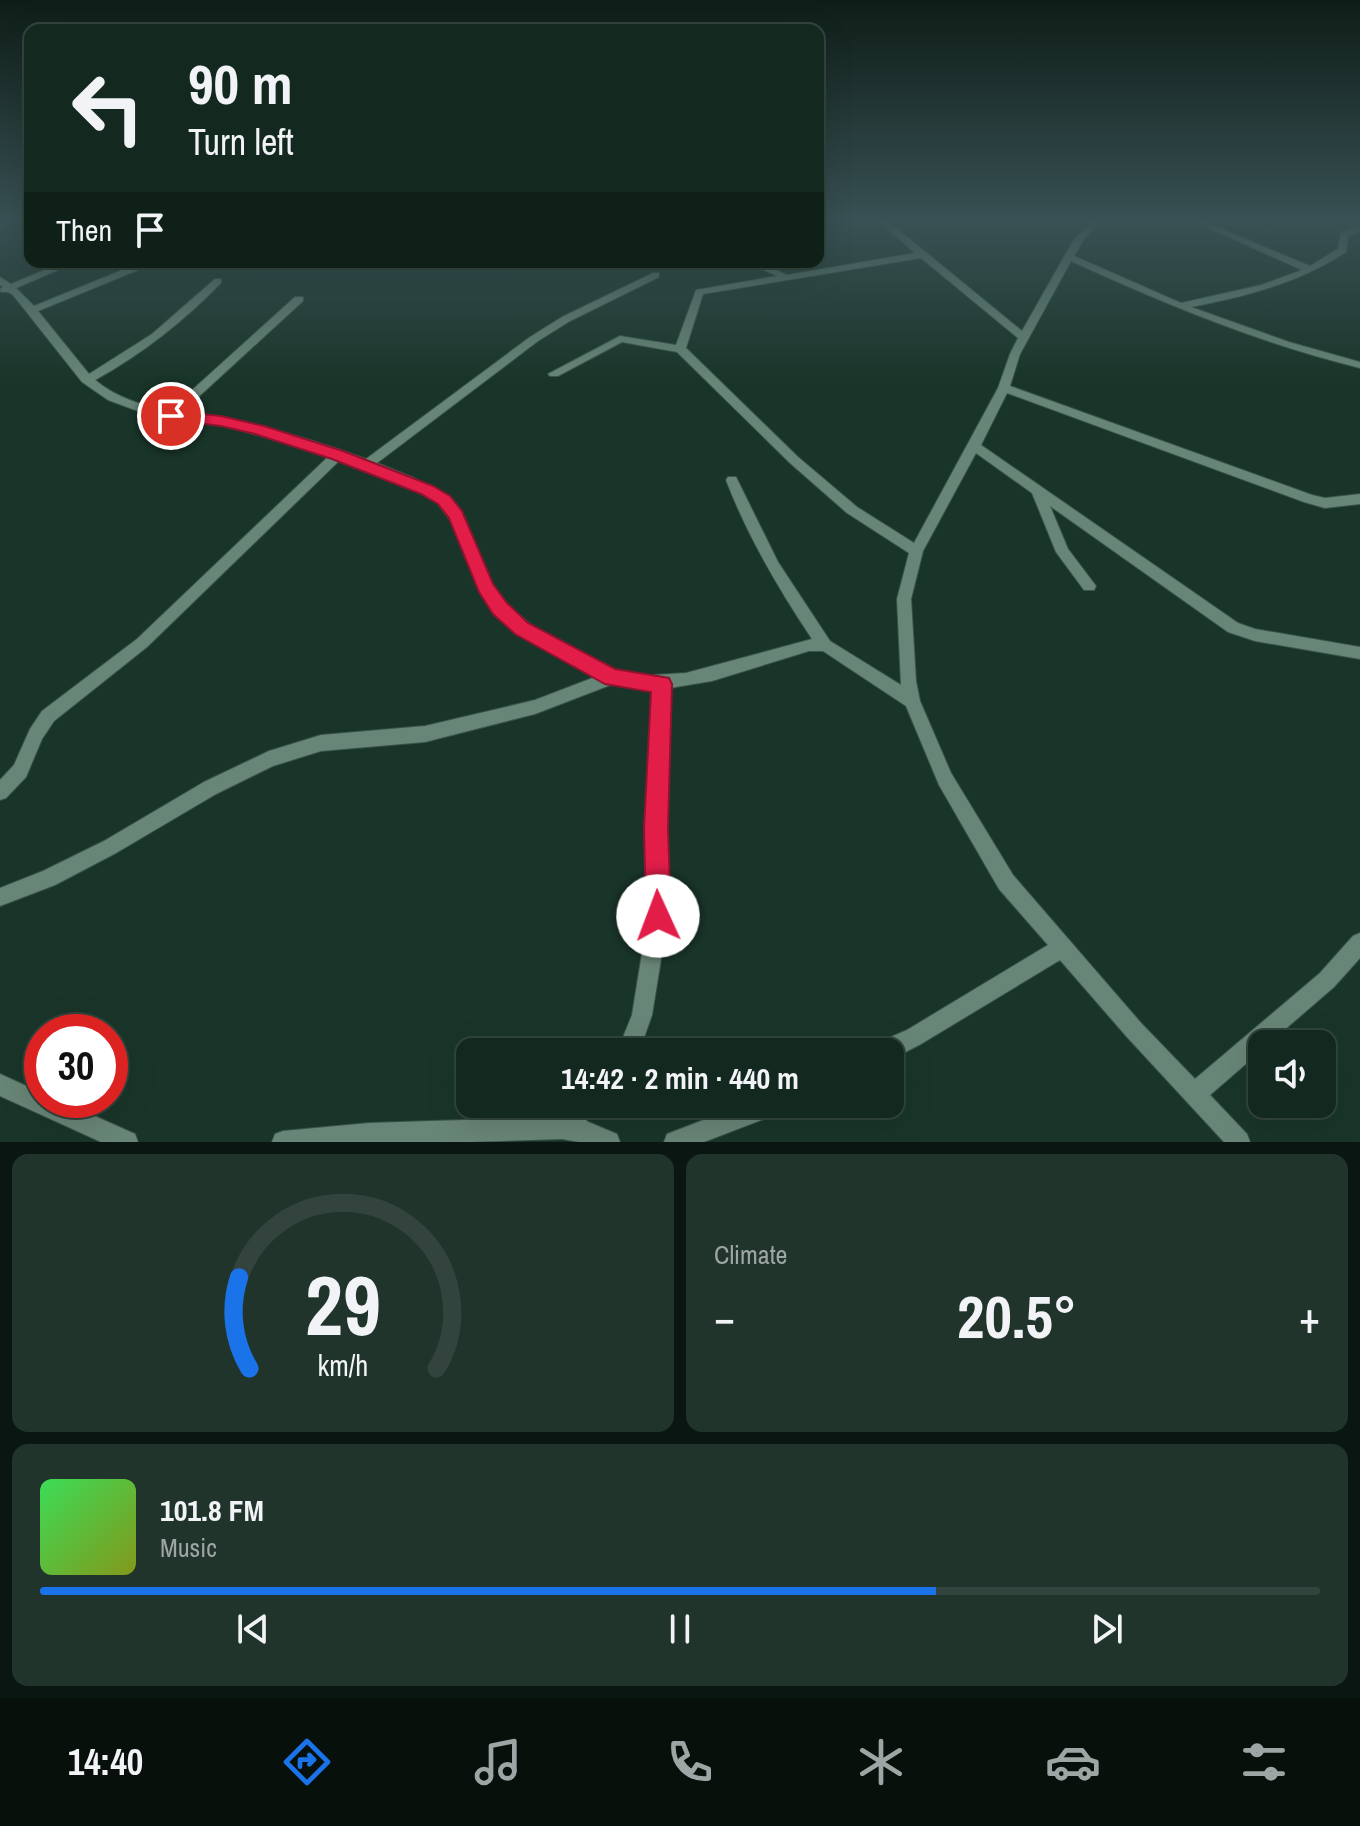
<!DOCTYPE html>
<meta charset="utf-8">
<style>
body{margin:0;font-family:"Archivo Narrow",sans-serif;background:#20342c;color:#f1f3f6;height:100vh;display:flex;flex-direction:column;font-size:30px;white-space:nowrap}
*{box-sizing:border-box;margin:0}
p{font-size:26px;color:#9da6a4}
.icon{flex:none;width:44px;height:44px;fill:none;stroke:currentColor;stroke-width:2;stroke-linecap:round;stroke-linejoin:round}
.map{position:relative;height:1142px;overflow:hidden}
.drawer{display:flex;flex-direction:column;gap:12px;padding:12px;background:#0a1611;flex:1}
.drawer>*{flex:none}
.hud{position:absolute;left:24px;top:24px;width:800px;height:244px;border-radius:16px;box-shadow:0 8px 32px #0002,0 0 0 2px #32443d;background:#13281f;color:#f1f3f6;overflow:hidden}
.tools{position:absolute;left:1248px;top:1030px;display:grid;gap:16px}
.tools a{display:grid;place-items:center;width:88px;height:88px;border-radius:16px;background:#13281f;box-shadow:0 8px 32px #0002,0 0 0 2px #32443d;font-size:40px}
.speed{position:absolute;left:24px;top:1014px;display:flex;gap:16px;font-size:40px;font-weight:700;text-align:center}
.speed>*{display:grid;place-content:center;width:104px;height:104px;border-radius:50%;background:#13281f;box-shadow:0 8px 32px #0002,0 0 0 2px #32443d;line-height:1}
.speed .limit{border:12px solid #d22;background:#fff;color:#111}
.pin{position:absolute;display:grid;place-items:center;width:68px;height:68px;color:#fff;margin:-34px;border:4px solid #fff;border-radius:50%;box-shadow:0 2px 8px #0007}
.me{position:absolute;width:88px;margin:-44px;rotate:358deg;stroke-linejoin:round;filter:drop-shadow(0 0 6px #0008)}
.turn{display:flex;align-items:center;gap:28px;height:168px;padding:0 32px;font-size:36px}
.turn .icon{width:104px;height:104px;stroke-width:2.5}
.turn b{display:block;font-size:56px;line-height:68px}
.then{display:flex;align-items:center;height:76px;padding:0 32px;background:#0003;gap:16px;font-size:30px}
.big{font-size:60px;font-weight:700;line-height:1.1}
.drawer .card{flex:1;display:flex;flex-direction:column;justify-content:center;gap:12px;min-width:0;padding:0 28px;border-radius:16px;background:#20342c}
.drawer .dial{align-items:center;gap:0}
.dial svg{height:208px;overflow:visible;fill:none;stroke:#32443d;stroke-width:7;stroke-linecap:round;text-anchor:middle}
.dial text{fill:#f1f3f6;stroke:none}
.song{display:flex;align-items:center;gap:24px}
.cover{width:96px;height:96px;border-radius:12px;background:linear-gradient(135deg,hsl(130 70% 55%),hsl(70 70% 35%))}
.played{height:8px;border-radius:4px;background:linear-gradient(90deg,#1a73e8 70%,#32443d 70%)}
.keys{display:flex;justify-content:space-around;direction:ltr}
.heat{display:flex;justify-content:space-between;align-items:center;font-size:44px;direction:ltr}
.drawer .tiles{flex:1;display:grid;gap:12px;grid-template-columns:1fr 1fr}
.card:last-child{grid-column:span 2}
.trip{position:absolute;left:456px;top:1038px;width:448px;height:80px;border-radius:16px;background:#13281f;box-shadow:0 8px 32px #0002,0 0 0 2px #32443d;font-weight:700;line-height:80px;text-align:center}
.dock{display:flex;height:128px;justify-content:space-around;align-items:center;background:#08100c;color:#9da6a4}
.dock .icon{width:56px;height:56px}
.dock .current{color:#1a73e8}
.dock b{font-size:36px;color:#f1f3f6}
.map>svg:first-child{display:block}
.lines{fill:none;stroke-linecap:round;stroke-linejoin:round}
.minor-casing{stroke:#3b5348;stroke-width:2}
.minor{fill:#688677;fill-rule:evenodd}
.route{fill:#e11d48;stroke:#92132f;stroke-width:2}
</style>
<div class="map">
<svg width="1360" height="1142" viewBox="0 0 1360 1142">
<rect width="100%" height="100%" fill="#193529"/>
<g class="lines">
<defs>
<g id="minor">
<path d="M880,222h9l133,109 51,-90 18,-19h8l-17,20 -8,14 107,47 80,-18 41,-15 -107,-48h10l105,44 28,-17 3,-16 19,-8v6l-12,5 -2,16c-47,31 -99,44 -155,55l98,35 71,20v6c-101,-25 -195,-64 -289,-107l-51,93 -10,32 302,109 13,3 35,-4v10l-35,4 -21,-6 -297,-109 -26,52 257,178 17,6 105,18v12l-105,-18 -27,-9 -178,-126 18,43 28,37 -2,4h-10l-28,-38 -24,-59 -56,-40 -53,98 -12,48 5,82 4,20 31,72 62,102 128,148 54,56 125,-106 33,-37 7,-3v25l-26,29 -66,57h-6v6l-52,45 37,39 3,8h-26l-97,-105 -67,-77 -139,84 -31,16v-8h-18l3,-8 32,-14 141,-85 -49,-56 -60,-104 -33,-79 -83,-55h-14l-97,30 -42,7 -5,140 3,88 -16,99 -13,37h-22l15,-37 16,-99 -1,-88 7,-139h-18l-23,-5 -78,30 -110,28 -104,9 -48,15 -57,28 -100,59 -61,32 -55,21v-18l43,-17 61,-30 100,-59 65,-31 52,-16 104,-9 110,-26 60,-23 -71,-41 -27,-23 -15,-20 -29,-69 -15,-20 -33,-20 -64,-25 -194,188 -93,74 -12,18 -16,38 -20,21 -6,2v-20l14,-15 16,-36 12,-18 95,-72 193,-184 -106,-29 -53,-6 -36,-10 -27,-10 -26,-18 -69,-87 -5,-3h-7l-1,-3 3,-2 -3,-2v-8l11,7 53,-22h13l-61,26 18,18 103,-42h6v4l-105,43 51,63 63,-40 63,-55h6v4c-37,38 -79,71 -126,97 22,18 47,26 75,30l125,-113h8v4l-121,111c63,8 125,25 184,47l164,-122 32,-20 91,-44h6v4l-89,44 -32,20 -161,122 37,15 33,20 19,25 26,62 15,20 27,22 77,43 25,6 50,-3 126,-34c-34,-51 -64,-102 -86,-159l2,-3h8l42,85 52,79 71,44 -4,-86 12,-46 -62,-40 -57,-50 -113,-111 -55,-10 -64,34h-8l-2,-2 72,-38 56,9 20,-55 81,-14 -31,-14h13l28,13 128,-22zM921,258l97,80 -8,16 -12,34 -84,155 -57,-36 -59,-50 -112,-109 17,-54z"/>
<polygon points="0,1074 42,1093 42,1100 59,1100 135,1134 138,1142 101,1142 0,1096"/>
<polygon points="572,1104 599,1104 596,1112 586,1121 617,1134 620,1142 579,1142 562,1139 472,1142 272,1142 275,1134 283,1131 369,1123 558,1117"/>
<polygon points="745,1104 785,1104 782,1112 704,1142 664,1142 667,1134"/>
</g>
</defs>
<use href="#minor" class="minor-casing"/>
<use href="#minor" class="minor"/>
</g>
<linearGradient id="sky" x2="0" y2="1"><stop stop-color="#0e1d17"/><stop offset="0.58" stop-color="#385154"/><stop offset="1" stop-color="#385154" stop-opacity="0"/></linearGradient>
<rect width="1360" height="381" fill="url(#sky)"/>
<polygon class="route" points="171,411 221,416 264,426 343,451 433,486 450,496 462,511 493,584 507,603 528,623 615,669 669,678 672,684 668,828 671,916 667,925 658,928 650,925 646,916 644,828 651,692 605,684 515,634 493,614 479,592 449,518 438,504 421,494 332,459 255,434 221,426 166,419 166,413"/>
</svg>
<div class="tools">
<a><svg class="icon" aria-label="sound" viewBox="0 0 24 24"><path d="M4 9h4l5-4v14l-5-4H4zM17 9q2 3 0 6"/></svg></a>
</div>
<div class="speed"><div class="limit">30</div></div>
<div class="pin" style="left:171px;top:416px;background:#d93025"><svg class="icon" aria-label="arrive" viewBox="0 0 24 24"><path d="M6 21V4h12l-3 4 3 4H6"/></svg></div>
<svg class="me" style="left:658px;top:916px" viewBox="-20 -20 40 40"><circle r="19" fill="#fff"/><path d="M0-13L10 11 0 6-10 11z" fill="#e11d48"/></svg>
<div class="trip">14:42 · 2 min · 440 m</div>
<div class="hud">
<div class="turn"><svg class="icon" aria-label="left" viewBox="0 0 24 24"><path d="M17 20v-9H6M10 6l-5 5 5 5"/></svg><div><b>90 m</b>Turn left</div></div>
<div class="then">Then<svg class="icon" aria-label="arrive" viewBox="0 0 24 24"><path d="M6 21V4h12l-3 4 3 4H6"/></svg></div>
</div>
</div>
<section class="drawer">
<div class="tiles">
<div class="card dial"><svg viewBox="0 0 100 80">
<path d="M14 69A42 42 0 1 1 86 69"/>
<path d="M14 69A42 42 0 0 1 10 34" stroke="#1a73e8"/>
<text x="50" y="56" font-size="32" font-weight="700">29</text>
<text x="50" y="72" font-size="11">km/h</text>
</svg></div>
<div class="card"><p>Climate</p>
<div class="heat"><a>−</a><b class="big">20.5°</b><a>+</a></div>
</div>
<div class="card">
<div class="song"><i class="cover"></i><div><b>101.8 FM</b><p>Music</p></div></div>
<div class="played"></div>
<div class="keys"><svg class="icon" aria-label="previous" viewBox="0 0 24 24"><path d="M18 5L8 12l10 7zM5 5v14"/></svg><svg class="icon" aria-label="pause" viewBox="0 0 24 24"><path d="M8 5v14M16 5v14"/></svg><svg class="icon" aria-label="next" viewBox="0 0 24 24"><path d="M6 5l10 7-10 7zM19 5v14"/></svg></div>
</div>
</div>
</section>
<nav class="dock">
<b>14:40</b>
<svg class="icon current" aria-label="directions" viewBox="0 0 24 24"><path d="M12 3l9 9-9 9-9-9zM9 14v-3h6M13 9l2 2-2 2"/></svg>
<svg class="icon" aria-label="music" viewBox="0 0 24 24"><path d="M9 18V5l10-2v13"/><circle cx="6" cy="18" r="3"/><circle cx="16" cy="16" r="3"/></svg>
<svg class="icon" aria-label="phone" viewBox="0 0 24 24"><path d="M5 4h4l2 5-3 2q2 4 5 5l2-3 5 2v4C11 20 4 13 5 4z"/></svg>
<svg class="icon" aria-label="climate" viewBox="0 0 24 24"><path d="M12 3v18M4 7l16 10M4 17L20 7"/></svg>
<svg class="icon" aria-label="car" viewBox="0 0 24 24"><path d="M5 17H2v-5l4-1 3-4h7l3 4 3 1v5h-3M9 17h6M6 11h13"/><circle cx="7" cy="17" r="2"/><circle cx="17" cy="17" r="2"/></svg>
<svg class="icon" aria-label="filters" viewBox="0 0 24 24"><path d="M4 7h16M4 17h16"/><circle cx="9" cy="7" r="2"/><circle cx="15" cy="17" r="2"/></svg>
</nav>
